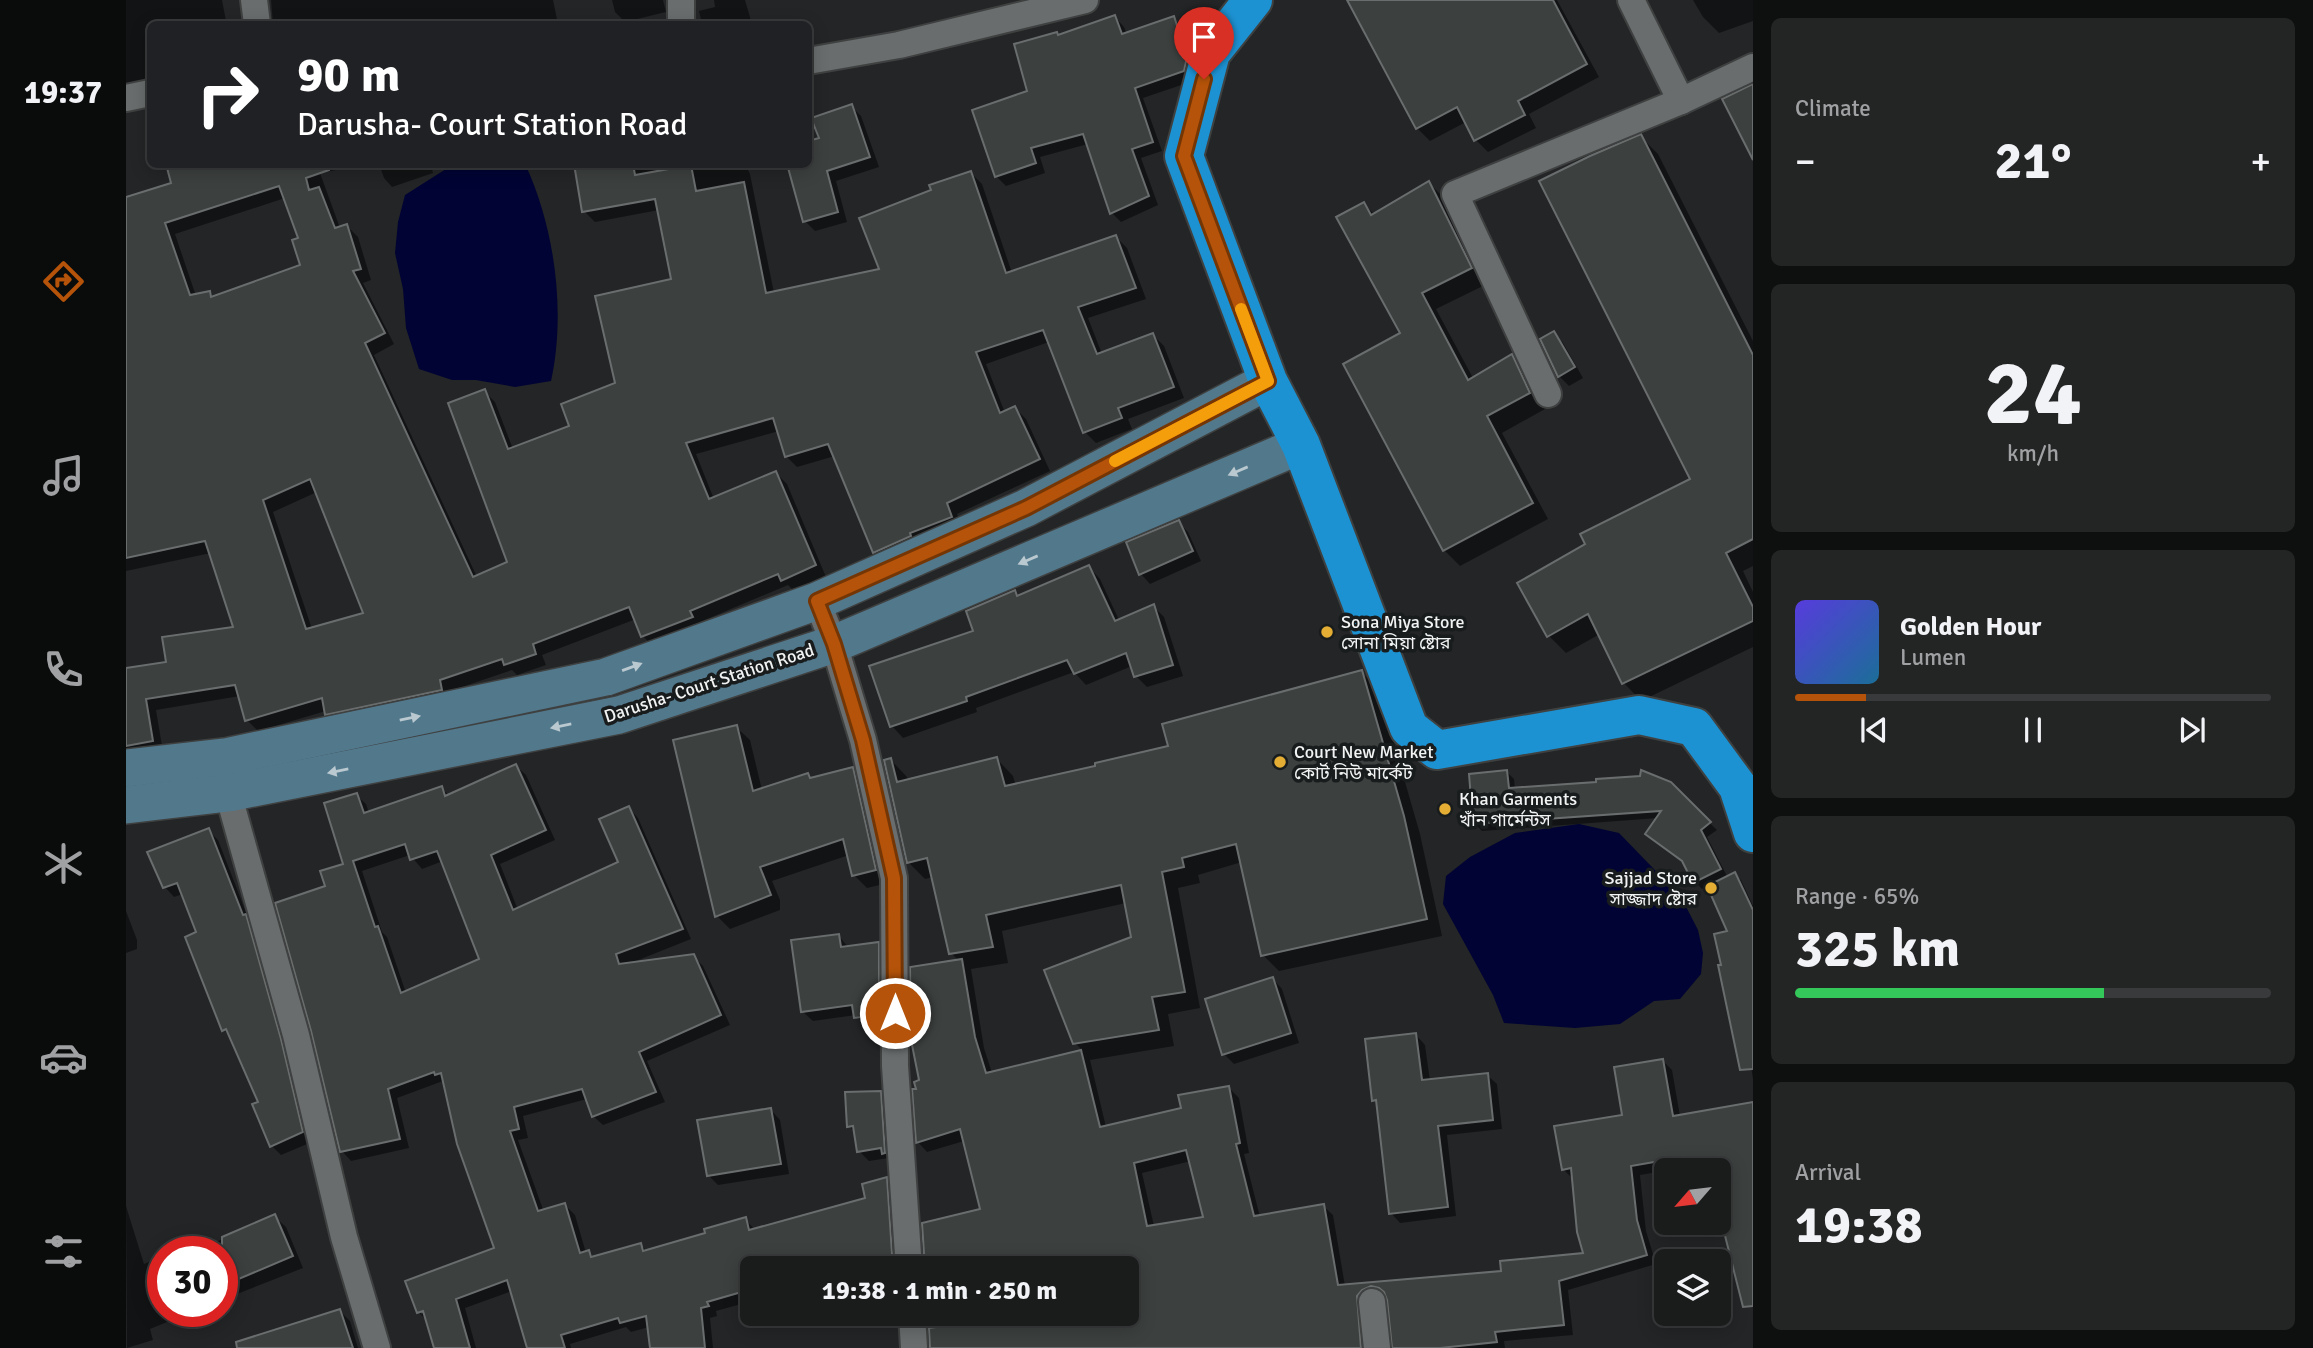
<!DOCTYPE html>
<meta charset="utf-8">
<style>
body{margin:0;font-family:Signika,"Noto Sans Bengali",sans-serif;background:#232525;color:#f1f3f6;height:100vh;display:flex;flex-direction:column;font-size:26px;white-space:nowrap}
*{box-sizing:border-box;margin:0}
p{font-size:23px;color:#9fa1a3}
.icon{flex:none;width:38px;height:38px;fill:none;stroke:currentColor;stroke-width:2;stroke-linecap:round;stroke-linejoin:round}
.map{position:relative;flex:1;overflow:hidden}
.drawer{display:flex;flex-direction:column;gap:18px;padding:18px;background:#0e0f0f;width:560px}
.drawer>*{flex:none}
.hud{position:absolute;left:21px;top:21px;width:665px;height:147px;border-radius:10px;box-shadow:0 4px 18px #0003,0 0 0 2px #383a3b;background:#202124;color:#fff;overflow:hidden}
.needle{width:46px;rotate:242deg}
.tools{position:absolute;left:1528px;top:1158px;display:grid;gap:14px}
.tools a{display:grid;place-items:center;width:77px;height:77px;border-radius:10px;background:#1a1c1c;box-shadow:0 4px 18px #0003,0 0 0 2px #383a3b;font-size:35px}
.speed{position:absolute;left:21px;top:1236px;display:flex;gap:14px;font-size:35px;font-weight:700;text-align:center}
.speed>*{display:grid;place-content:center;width:91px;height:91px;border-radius:50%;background:#1a1c1c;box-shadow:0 4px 18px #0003,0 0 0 2px #383a3b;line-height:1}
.speed .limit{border:10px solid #d22;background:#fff;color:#111}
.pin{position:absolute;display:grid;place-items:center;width:60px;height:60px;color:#fff;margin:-72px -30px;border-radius:50% 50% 50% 0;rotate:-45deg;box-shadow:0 0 7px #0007}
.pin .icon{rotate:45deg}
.me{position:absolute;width:77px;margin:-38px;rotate:0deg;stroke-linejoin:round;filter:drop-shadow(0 0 5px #0008)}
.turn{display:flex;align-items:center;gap:24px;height:147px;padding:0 35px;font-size:32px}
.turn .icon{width:91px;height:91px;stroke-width:2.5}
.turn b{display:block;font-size:49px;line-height:60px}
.big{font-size:52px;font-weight:700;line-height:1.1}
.drawer .widget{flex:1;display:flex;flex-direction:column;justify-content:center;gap:10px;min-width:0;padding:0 24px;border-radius:10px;background:#232525}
.drawer .dial{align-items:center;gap:0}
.dial b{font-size:91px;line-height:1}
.song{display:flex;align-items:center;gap:21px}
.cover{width:84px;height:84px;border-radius:10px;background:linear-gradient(135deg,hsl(250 70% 55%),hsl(200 70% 35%))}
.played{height:7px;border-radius:4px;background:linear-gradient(90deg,#b45309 15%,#383a3b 15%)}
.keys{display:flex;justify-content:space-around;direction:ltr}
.heat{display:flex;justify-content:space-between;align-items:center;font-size:38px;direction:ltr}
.charge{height:10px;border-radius:5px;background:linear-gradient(90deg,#34c759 65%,#383a3b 0)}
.trip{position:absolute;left:614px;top:1256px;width:399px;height:70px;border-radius:10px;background:#1a1c1c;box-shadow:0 4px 18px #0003,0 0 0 2px #383a3b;font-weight:700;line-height:70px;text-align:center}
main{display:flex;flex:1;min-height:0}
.dock{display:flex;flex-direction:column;width:126px;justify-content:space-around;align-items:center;background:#0a0b0b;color:#9fa1a3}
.dock .icon{width:49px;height:49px}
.dock .current{color:#b45309}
.dock b{font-size:32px;color:#f1f3f6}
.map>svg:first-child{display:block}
.water{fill:#010334}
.shadow{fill:#0007;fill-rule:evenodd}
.building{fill:#3c403f;stroke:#6a6d6d;stroke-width:2;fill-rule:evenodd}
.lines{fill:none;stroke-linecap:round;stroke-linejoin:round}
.street-casing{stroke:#3f4141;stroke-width:30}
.secondary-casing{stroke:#3f4141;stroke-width:40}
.highway-casing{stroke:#3f4141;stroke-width:42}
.street{stroke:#696d6e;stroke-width:26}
.secondary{stroke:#52788c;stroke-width:37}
.highway{stroke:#1d92d3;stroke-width:38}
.oneway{fill:#bac9d0}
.route-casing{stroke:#753606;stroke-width:18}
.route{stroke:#b45309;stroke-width:12}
.slow{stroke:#f59e0b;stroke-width:12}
.poi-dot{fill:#e4ae35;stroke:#191c1d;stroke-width:2.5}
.labels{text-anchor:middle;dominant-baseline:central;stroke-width:7;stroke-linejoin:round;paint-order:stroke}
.poi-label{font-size:18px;fill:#f2f4f4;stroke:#191c1d;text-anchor:start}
.street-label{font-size:18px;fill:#f2f4f4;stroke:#191c1d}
</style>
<main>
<nav class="dock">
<b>19:37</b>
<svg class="icon current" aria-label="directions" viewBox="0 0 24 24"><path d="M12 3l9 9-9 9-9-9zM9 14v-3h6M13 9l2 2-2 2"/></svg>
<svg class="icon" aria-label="music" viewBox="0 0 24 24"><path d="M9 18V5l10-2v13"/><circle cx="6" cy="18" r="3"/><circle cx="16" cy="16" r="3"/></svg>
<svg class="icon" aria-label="phone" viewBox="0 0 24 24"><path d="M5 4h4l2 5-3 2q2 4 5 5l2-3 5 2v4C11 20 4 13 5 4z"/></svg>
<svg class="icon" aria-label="climate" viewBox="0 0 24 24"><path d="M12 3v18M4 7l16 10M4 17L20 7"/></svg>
<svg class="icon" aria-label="car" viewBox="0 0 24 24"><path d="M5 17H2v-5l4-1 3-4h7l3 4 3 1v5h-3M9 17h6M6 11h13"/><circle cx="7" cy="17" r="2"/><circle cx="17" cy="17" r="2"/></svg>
<svg class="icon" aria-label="filters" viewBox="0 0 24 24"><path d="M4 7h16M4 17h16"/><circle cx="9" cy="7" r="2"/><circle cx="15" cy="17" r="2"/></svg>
</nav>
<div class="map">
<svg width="1627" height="1348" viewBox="0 0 1627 1348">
<rect width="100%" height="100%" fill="#232526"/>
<g class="water">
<path d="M339,164l61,2c29,63 40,147 25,215l-36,6 -39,-7h-24l-33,-11 -13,-41 -3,-39 -8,-36 3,-31 7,-27 41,-26z"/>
<polygon points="1453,824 1493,833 1555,897 1572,930 1577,953 1575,974 1554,999 1528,1001 1494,1024 1449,1028 1378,1023 1367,995 1317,904 1320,876 1344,857 1389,833"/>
</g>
<g class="shadow">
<polygon points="0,0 96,0 100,21 114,19 119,24 24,24 24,83 0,86"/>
<polygon points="145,0 427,0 432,24 147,24"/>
<polygon points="486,0 537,0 540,12 499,22 489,12"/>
<polygon points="588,0 619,0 626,24 576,24 573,11 589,7"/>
<polygon points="1238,0 1431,0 1473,77 1403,114 1410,128 1362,152 1349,139 1340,122 1304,141 1291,128"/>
<polygon points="1567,0 1627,0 1627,21 1593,33 1577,17"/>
<polygon points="989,17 998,27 1001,34 1047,18 1057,28 1070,67 1067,81 1017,98 1036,151 1015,158 1032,205 995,222 986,213 962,144 914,157 919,173 880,186 870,176 903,92 933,36"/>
<polygon points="725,106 735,116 753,167 710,181 721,222 689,231 679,221 682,164 695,140"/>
<polygon points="1515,137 1532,154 1627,341 1627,566 1617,571 1627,592 1627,647 1515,701 1498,683 1474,634 1440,653 1423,636 1566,480"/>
<path d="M42,164h202l-50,9 20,55 7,-2 11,11 13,43 -8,3 31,61 -20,11 103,222 32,-14 -25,-172 11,11 18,47 59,-22 45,-43 56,-103 -14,-71 -64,12 -11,-11 -8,-47h169l5,10 24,119 107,-22 52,-80 38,-18 11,11 30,89 104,-36 11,11 19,51 -58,19 14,36 51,-19 11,11 20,52 -56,21 4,10 -36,14 -11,-11 -36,-90 -63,22 19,49 10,-5 11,11 24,52 -93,43 5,14 -77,35 -11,-11 -39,-96 -38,11 -11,-11 -7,-25 -83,23 18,45 62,-26 11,11 39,93 -32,14 -6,-6 -88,37 2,6 -48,20 -11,-12 -7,-17 -94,36 4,10 -29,10 -5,-5 -62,21 2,10 -114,24 -12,-14 -68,20 -11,-11 -7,-24 -84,14 7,42 -37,7v-88l42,-7 68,-36 -25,-75 -85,18v-340l47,-47zM159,198l16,42 1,26 -88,32 -5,-5 -13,3 -21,-62zM191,492l49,122 -54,15 -39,-117z"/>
<polygon points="253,164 309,164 305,166 307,173 266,187 258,178"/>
<polygon points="1303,183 1319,199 1361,284 1310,309 1347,378 1386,357 1402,373 1419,409 1376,433 1422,519 1334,566 1318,550 1276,334 1238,204 1249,215"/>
<polygon points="1428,333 1437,343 1457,378 1443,386 1433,376"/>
<polygon points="1052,522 1062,532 1075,561 1024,584 1015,574 1003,543"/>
<polygon points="963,567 974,579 993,620 1027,606 1038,617 1057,676 1021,687 1010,676 1006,666 960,685 948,672 850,708 851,712 777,738 766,726 745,667 849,632 889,592 893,596"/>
<path d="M1235,672l17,16 42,146 22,102 -163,35 -16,-16 -21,-93 -44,13 2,8 -22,5 22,120 -32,6 6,32 -84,14 16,67 77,-18 46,-21 10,10 10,55 -5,1 16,63 63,-11 10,9 12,71 158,-13 83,-19 -12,-74 -11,-11 61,-53 38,-56 10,10 8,46 70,-12 3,4v165l-9,2 -26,-104 -31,-4 -47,8 6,56 10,33 -88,26 5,45 -69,6 1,7h-111l-6,-51 -8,-1 -11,52h-422l180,-34v-45l-145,-59 -18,-69 -37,11 -9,-10 1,-51 40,-130 -8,-8 -18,-76 -8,2 -17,-17 -17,-102 16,17 1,4 89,-22 16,17 3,10 154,-39zM1000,903l7,35 -58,105 8,8 -91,22 -8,-25 -13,-79 37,-6 -6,-32zM1065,1161l14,58 -51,7 -12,-53z"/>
<polygon points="610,727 624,740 636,790 682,775 686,779 726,769 740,782 762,883 741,888 728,875 723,855 646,881 654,900 654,910 604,929 591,916"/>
<path d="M390,766l10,9 29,65 -55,24 18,46 102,-47 -19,-43 28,-12 9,10 53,121 -65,26 67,-9 10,10 27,59 -83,36 18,41 -62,23 -10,-9 -6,-17 -64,17 5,22 -10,2 26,72 21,-7 10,10 11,38 3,-1 5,6 47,-13 6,6 60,-17 -1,-4 39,-11 10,11 112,-30 -3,-15 22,-6 10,9 6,81h-150v32l-36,10 1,5 -7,2 3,30h-61l-3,-21 -18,5 -5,-5 -56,17 1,4h-42l-17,-57 -47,17 11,40h-40l-8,-27 -7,-6 6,-6h-6v6l-2,-3 -12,-30 89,-33 -38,-106 -13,-60 -2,-2 -46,17 12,50 -58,13 -9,-10 -29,-121 -36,-126 50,-17 -5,-15 23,-7 -19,-61 30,-9 10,9 3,9 72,-25 9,8zM284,855l12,14 21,-8 38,99 -75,33 -19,-56 -5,-5 -20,-61z"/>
<polygon points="1381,772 1388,779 1389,789 1542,783 1591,830 1581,837 1602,878 1609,874 1615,880 1627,906 1627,1079 1621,1042 1598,966 1604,932 1583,885 1576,889 1569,882 1559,863 1521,834 1532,818 1356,831 1349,824"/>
<polygon points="82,830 92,840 123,920 129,925 186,1142 155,1155 146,1146 134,1103 106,1038 98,1030 73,933 57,894 48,897 39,887"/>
<polygon points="0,911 11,940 11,949 0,953"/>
<polygon points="712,935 723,948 752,944 762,953 762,1024 740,1027 730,1015 687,1021 677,1012"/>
<polygon points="1147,979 1156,989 1173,1043 1108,1064 1098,1054"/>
<polygon points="1290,1035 1299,1045 1304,1081 1361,1075 1371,1084 1376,1129 1321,1135 1330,1216 1274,1223 1265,1213 1252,1104 1248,1100"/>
<polygon points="754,1092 764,1102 763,1158 743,1161 733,1151 730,1133 723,1126"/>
<polygon points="645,1110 654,1120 663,1174 592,1185 582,1175"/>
<polygon points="0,1206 18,1264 37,1256 37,1311 68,1311 24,1329 27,1340 1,1348"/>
<polygon points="148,1216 160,1227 177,1268 96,1300 96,1251 50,1251 86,1238 90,1242"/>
<polygon points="214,1311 224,1321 232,1348 158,1348"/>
</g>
<g class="building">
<polygon points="1221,0 1427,0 1461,64 1392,101 1399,115 1348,141 1331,107 1290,129"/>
<polygon points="989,15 996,34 1048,16 1061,57 1058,71 1009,88 1027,142 1006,149 1023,196 984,214 957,134 905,148 910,163 869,177 846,110 901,91 888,44 931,32 932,35"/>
<polygon points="1627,84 1627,160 1596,99"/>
<polygon points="726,104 744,157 701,171 712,212 677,222 661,164 682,164 682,141 693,138 685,118"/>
<polygon points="1515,134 1627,355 1627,539 1600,553 1627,607 1627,621 1496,684 1462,614 1421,637 1391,583 1459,544 1454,534 1564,479 1413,181 1464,156"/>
<path d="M40,164h162l1,6 -23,8 3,12 10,-3 16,41 12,-4 14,45 -8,2 32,62 -20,10 108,234 34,-15 -59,-159 37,-14 23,60 61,-23 -8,-22 54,-21 -20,-87 76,-17 -16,-80 -73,13 -8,-48h59l2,11 56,-10 5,26 48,-9 22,111 113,-24 -20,-51 72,-28 -2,-5 42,-14 35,102 110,-38 20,53 -58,19 19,47 56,-21 21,54 -56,21 4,10 -39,15 -40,-103 -67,22 24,61 15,-7 25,53 -93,44 5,14 -42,16 1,3 -38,17 -45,-109 -43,13 -12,-39 -87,25 23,56 67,-28 40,94 -35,16 -3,-7 -88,37 3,6 -52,20 -12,-30 -96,37 3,10 -32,11 -2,-6 -62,21 2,10 -117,25 -3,-17 -77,23 -10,-36 -89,14 7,42 -27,5v-78l40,-6 -4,-25 71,-10 -28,-86 -79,17v-361l45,-14zM153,186l19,52 -6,2 8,25 -89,32 -1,-6 -20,4 -25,-72zM184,479l53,134 -57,16 -43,-129z"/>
<polygon points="1303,181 1346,268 1296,293 1342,380 1386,354 1404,393 1361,416 1407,503 1317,551 1217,364 1274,333 1210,217 1238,202 1245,215"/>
<polygon points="1428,331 1449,367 1432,377 1414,339"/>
<polygon points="1053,520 1067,551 1013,575 1000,542"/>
<polygon points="963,565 989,621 1028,604 1047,665 1008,677 1000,653 948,674 941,660 840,697 841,701 764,727 743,666 847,631 840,611 889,590 891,596"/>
<polygon points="1236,670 1278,816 1301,919 1135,956 1110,844 1056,858 1058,867 1036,872 1059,992 1026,997 1033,1030 947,1044 918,970 1005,937 995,885 860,915 867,947 823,954 801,858 781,863 758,760 765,758 771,782 871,757 879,786 969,766 969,763 1042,746 1036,724"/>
<polygon points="611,725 627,791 682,773 684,778 727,767 750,870 726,876 717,839 634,867 645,895 589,917 547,740"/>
<path d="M390,764l30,66 -55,25 22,55 105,-48 -19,-43 30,-13 54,123 -67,25 3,10 75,-10 27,61 -82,37 17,40 -64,25 -10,-28 -68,18 5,22 -9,2 28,80 27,-8 15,50 9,-3 2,7 50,-14 2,8 62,-18 -1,-4 42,-12 3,13 116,-32 -3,-14 25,-7 6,92h-141v20l-45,13 2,4 -8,2 4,40h-55l-4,-32 -26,7 -2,-5 -57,17 4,13h-38l-20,-68 -51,19 14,49h-36l-11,-37 -6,2 -12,-32 89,-33 -37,-104 -16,-71 -6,2 -1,-3 -46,17 12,50 -60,13 -29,-121 -36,-128 50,-17 -5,-15 23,-7 -19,-61 33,-10 7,20 78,-27 3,10zM279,844l5,16 27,-9 42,108 -78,34 -23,-67 -3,1 -22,-66z"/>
<polygon points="1381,770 1383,788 1470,782 1470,779 1514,776 1515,770 1545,782 1585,822 1575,830 1595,869 1567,883 1556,861 1519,834 1535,811 1347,824 1343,774"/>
<polygon points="83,828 117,915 120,914 155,1039 177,1132 144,1147 126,1104 132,1102 100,1029 96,1031 59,937 70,932 51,883 37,888 21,852"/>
<polygon points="1609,872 1627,910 1627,1069 1614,1070 1592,965 1595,965 1588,934 1601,931 1581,886"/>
<polygon points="713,934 715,947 753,942 753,1015 728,1018 726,1005 675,1012 665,940"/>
<path d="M836,959l13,78 11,36 95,-23 19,77 81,-19 -3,-13 51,-9 11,57 -4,1 18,72 70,-12 14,81 163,-14 -1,-10 83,-8 -6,-21 -6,-64 -9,2 -8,-44 68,-11 -8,-48 49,-8 10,57 80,-14v204l-10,1 -25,-99v-37h-32l-3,-14 -52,9 6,54 10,35 -88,26 5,44 -69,7 2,10 -57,6h-48l-5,-48 -3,-8 -5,-4 -8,-2 -9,4 -5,6 4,52h-431l-1,-20 37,-5 -2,-9h163v-45h-202l-3,-46 58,-14 -20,-80 -44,14 -4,-54h4l-2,-7 5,-2 -8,-40 -1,-73zM1060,1150l17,67 -56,9 -13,-63z"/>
<polygon points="1147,977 1165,1033 1096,1055 1079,999"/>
<polygon points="1290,1033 1296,1080 1362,1073 1367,1120 1312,1126 1322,1207 1263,1214 1250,1100 1246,1101 1239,1039"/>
<polygon points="755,1091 759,1153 756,1154 755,1148 731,1152 727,1126 721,1127 719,1092"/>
<polygon points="645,1108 655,1164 581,1176 571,1120"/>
<polygon points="149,1214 167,1256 96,1286 96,1237"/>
<polygon points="214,1309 227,1348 111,1348 110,1342"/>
</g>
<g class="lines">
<defs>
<g id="street">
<polyline points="128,0 131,24"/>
<polyline points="555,0 555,24"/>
<polyline points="1505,0 1555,101"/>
<polyline points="682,61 773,45 959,0"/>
<polyline points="0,98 24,93"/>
<polyline points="1422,394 1329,194 1555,101 1627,67"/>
<polyline points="691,601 708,644 737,740 768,878 769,1066 783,1269"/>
<polyline points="101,778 102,793 170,1035 218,1237 251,1348"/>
<polyline points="1246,1302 1251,1348"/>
<polyline points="786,1314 788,1348"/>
</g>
<g id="secondary">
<polyline points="0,768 99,757 480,677 691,601 900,508 1142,381"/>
<polyline points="0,805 102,793 493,715 708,644 1175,445"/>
</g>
<polyline id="highway" points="1127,0 1085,53 1058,156 1142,381 1175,445 1283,728 1311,750 1513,715 1568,727 1612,787 1627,833"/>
</defs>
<use href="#street" class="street-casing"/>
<use href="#secondary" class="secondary-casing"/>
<use href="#highway" class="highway-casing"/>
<use href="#street" class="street"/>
<use href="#secondary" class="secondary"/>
<use href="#highway" class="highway"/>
</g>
<defs><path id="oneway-solid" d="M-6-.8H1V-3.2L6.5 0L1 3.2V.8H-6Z" transform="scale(1.75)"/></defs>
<g class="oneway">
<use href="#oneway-solid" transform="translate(1112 471) rotate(157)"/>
<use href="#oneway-solid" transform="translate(902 560) rotate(157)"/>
<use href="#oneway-solid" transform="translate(506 667) rotate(-20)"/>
<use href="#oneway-solid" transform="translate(284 718) rotate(-12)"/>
<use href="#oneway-solid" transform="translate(435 726) rotate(169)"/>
<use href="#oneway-solid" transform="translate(212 771) rotate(169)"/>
</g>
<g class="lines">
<defs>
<polyline id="route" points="769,1013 768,878 737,740 708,644 691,601 900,508 1142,381 1058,156 1078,79"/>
</defs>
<use href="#route" class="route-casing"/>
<use href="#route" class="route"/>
<polyline class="slow" points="989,461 1142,381 1115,309"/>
</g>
<g class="poi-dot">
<circle cx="1201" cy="632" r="7"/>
<circle cx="1154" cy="762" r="7"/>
<circle cx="1319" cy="809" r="7"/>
<circle cx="1585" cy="888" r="7"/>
</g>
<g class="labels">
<g class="poi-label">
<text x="1215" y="622">Sona Miya Store<tspan x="1215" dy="21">সোনা মিয়া ষ্টোর</tspan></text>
<text x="1168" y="752">Court New Market<tspan x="1168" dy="21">কোর্ট নিউ মার্কেট</tspan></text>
<text x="1333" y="799">Khan Garments<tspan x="1333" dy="21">খাঁন গার্মেন্টস</tspan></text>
<text x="1571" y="878" text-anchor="end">Sajjad Store<tspan x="1571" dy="21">সাজ্জাদ ষ্টোর</tspan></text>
</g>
<g class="street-label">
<text transform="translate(583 683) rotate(-18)">Darusha- Court Station Road</text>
</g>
</g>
</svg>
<div class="tools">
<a><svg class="needle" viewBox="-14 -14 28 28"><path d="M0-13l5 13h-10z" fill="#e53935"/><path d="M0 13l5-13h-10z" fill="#9fa1a3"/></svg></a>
<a><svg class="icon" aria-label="layers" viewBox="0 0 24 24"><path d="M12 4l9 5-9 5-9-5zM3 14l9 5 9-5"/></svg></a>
</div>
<div class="speed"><div class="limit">30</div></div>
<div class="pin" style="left:1078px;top:79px;background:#d93025"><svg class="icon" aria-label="arrive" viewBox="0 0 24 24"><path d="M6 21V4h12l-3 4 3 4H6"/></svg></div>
<svg class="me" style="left:769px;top:1013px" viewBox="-20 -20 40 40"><circle r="17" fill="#b45309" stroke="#fff" stroke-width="3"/><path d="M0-11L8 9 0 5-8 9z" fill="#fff"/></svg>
<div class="trip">19:38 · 1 min · 250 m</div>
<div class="hud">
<div class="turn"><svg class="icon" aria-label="right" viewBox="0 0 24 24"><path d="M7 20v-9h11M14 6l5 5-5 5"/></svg><div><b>90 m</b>Darusha- Court Station Road</div></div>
</div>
</div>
<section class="drawer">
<div class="widget"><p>Climate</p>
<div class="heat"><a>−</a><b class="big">21°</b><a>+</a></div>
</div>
<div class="widget dial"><b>24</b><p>km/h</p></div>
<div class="widget">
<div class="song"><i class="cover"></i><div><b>Golden Hour</b><p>Lumen</p></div></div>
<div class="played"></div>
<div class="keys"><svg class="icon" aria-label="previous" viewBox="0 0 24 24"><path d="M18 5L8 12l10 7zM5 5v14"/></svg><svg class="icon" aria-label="pause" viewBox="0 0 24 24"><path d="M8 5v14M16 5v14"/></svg><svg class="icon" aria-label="next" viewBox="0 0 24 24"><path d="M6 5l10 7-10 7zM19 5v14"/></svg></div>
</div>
<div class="widget"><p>Range · 65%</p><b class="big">325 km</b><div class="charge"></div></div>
<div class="widget"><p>Arrival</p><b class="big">19:38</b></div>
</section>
</main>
